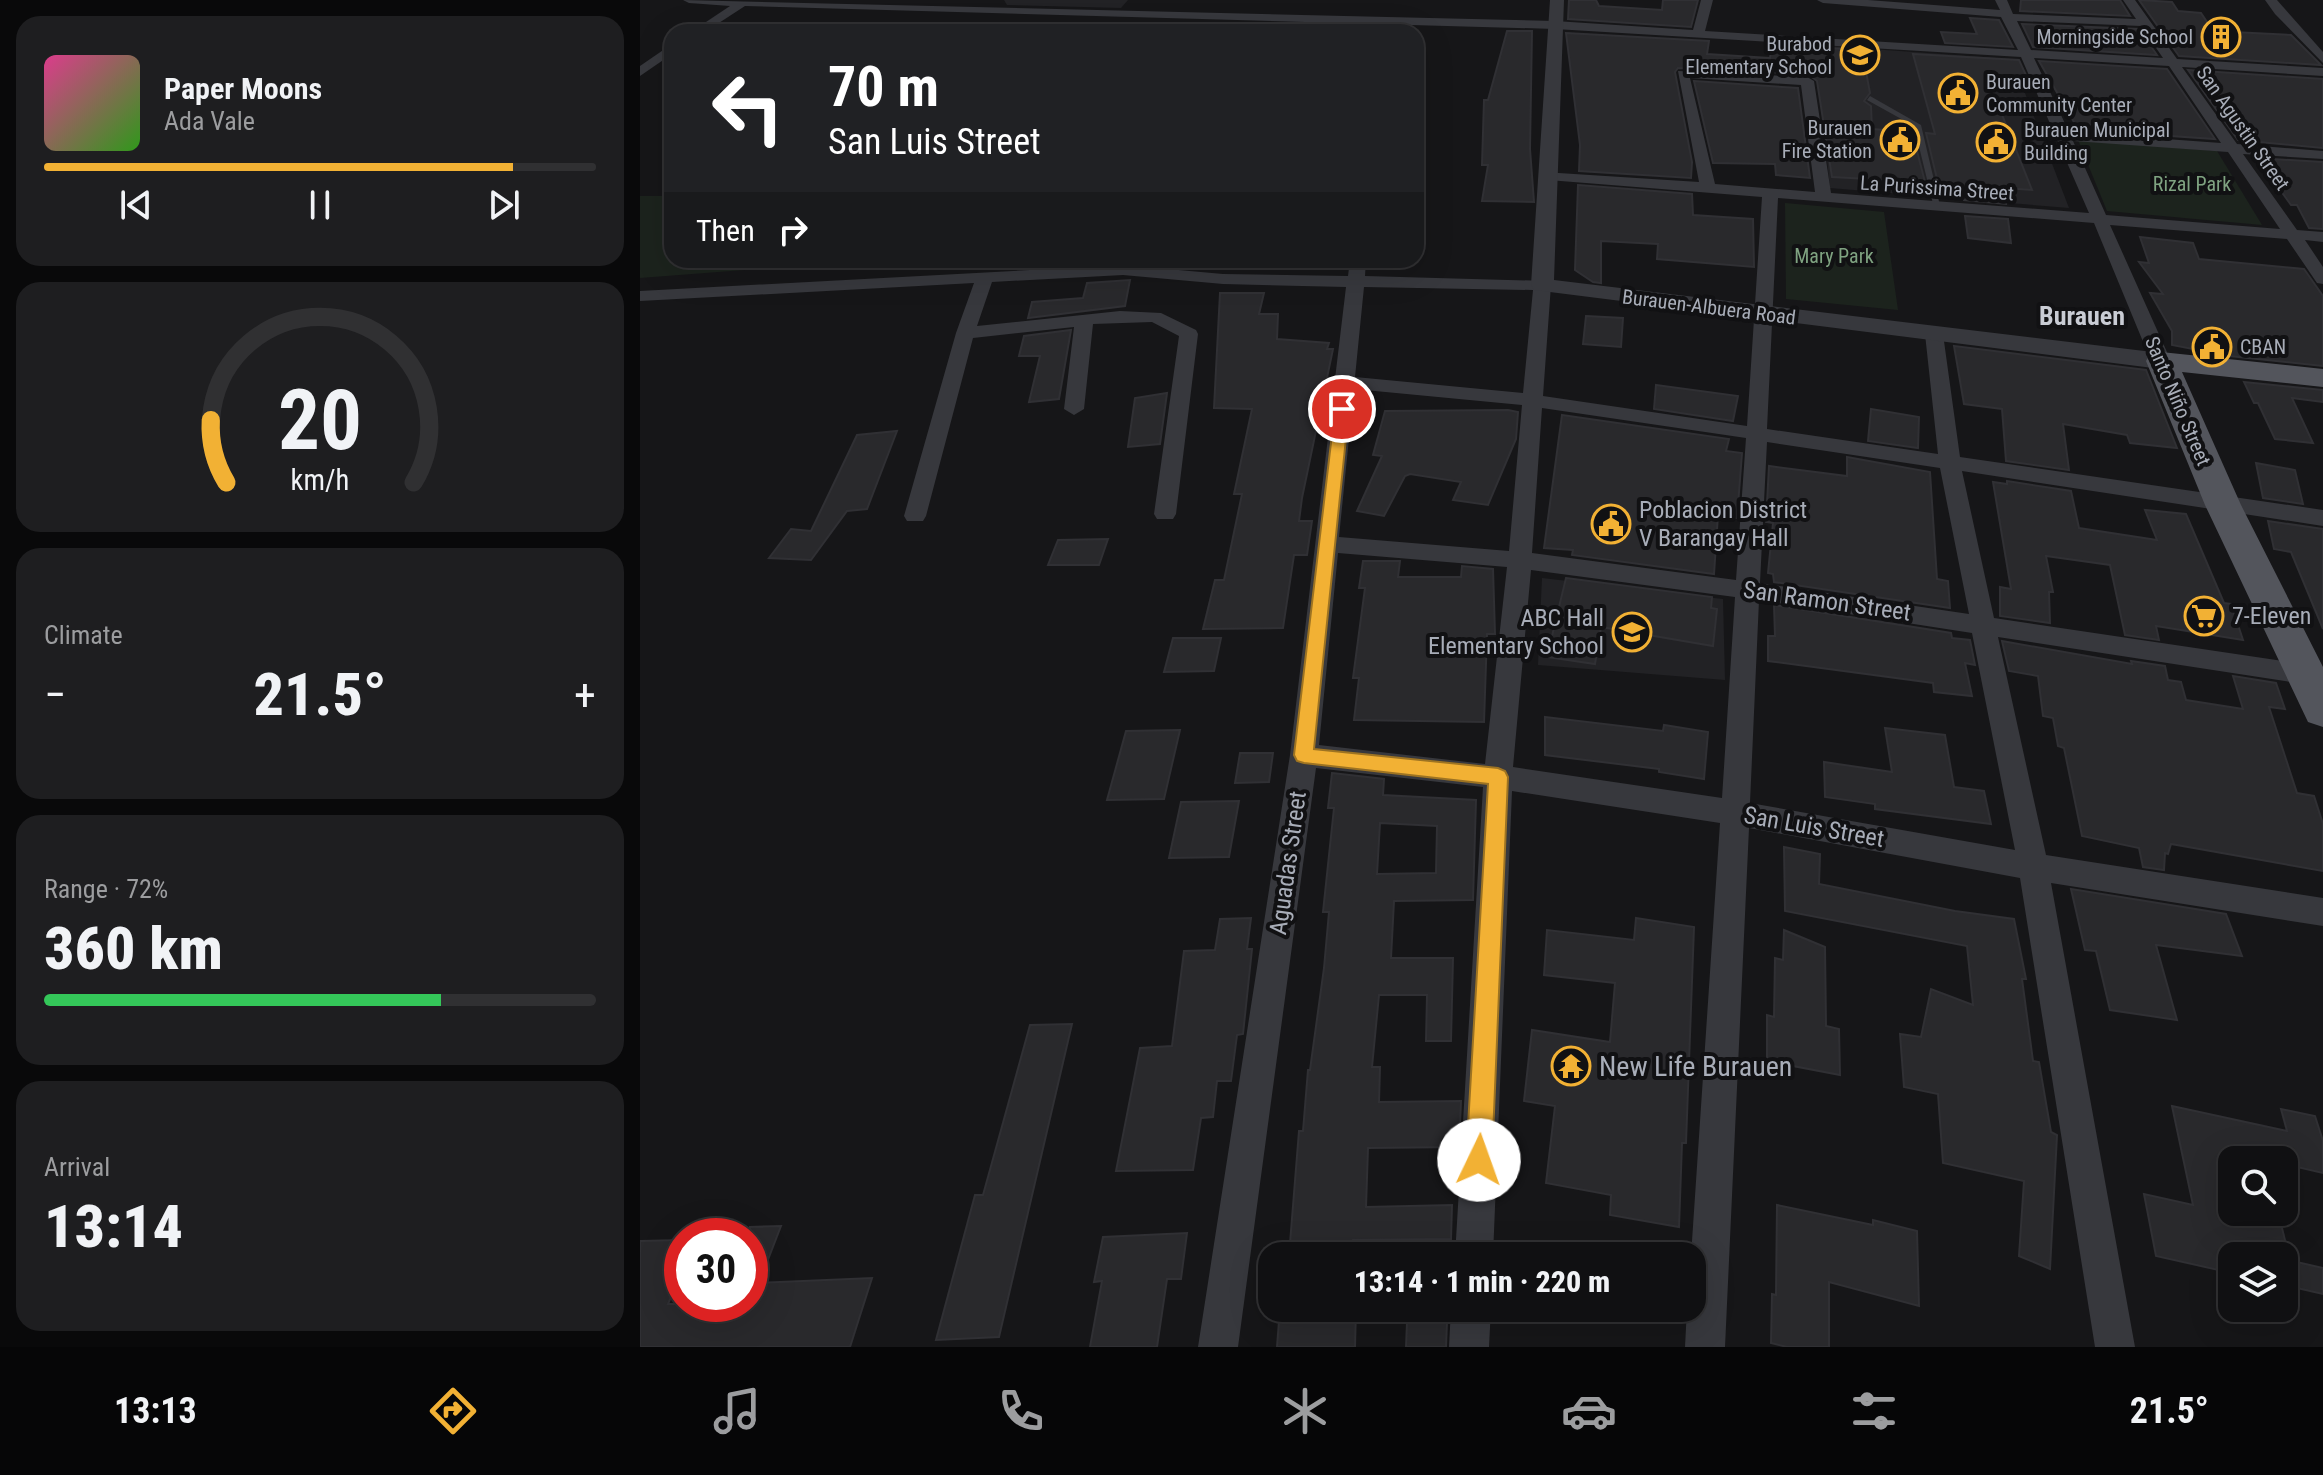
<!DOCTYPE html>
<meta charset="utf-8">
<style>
body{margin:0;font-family:"Roboto Condensed",sans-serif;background:#1e1e20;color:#f1f3f6;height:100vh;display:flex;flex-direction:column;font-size:30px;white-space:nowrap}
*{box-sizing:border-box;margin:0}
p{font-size:26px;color:#9c9d9f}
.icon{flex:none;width:44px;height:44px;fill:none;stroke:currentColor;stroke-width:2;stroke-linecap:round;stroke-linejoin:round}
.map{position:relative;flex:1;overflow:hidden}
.panel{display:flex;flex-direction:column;gap:16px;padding:16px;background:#09090a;width:640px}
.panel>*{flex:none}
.banner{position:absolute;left:24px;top:24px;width:760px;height:244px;border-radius:24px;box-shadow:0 8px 32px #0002,0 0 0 2px #303032;background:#202124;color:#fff;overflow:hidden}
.buttons{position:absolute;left:1578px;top:1146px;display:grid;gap:16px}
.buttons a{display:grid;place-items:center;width:80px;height:80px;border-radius:16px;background:#101012;box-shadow:0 8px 32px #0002,0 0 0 2px #303032;font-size:40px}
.speed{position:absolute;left:24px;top:1218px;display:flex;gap:16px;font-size:40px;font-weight:700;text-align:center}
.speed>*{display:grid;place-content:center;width:104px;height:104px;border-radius:50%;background:#101012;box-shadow:0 8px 32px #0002,0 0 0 2px #303032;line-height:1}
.speed .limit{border:12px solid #d22;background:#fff;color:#111}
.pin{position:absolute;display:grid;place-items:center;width:68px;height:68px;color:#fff;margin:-34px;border:4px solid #fff;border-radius:50%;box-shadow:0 2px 8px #0007}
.me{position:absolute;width:88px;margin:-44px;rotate:3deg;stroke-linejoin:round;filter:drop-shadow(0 0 6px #0008)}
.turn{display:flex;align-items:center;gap:28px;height:168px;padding:0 32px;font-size:36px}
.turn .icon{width:104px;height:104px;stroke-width:2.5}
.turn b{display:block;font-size:56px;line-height:68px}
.then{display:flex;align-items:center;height:76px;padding:0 32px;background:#0003;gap:16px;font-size:30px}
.big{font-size:60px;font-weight:800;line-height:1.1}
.panel .tile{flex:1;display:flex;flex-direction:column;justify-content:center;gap:12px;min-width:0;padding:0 28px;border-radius:24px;background:#1e1e20}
.panel .dial{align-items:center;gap:0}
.dial svg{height:208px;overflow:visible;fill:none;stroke:#303032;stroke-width:7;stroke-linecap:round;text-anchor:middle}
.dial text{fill:#f1f3f6;stroke:none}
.song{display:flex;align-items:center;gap:24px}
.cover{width:96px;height:96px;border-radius:12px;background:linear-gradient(135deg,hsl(330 70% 55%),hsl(110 70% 35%))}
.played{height:8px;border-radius:4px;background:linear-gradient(90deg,#f2b134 85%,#303032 85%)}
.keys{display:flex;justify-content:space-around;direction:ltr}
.heat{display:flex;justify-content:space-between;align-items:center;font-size:44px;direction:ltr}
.charge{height:12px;border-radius:6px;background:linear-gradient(90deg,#34c759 72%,#303032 0)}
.trip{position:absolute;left:618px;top:1242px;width:448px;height:80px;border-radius:24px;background:#101012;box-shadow:0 8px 32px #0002,0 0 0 2px #303032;font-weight:800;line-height:80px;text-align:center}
.tab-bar{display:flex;height:128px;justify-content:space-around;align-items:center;background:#060607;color:#9c9d9f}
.tab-bar .icon{width:56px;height:56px}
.tab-bar .selected{color:#f2b134}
.tab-bar b{font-size:36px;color:#f1f3f6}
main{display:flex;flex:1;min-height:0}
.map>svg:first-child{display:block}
.built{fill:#222225}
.green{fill:#1c231d}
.building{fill:#29292c;stroke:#303034;stroke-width:2;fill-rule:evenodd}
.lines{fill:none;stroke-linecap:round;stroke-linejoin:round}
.service{fill:#37383d;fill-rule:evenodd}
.minor{fill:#37383d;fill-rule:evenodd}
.tertiary{fill:#37383d;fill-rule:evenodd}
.primary{fill:#53555c;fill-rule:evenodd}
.route{fill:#f2b134;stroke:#9d7322;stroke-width:2}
.labels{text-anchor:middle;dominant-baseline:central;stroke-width:8;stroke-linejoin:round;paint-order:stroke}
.far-poi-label{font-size:20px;fill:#a8adb8;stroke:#111113;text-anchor:end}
.far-street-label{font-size:20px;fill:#a8adb8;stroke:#111113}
.far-park-label{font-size:20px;fill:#7fa381;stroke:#111113}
.poi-label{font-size:24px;fill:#a8adb8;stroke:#111113;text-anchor:start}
.street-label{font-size:24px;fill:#a8adb8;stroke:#111113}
.far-district-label{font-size:26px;font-weight:bold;fill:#c9ccd4;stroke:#111113}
.near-poi-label{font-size:28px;fill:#a8adb8;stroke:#111113;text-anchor:start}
</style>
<main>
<section class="panel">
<div class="tile">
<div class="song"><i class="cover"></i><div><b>Paper Moons</b><p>Ada Vale</p></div></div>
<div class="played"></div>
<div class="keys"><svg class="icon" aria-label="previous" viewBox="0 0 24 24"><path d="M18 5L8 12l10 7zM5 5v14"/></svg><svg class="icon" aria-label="pause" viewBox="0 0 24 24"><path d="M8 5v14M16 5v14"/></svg><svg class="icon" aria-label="next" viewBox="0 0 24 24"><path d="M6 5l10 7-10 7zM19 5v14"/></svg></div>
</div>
<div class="tile dial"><svg viewBox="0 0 100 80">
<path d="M14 69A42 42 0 1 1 86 69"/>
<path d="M14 69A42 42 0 0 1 8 45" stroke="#f2b134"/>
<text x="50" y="56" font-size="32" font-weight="700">20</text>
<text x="50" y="72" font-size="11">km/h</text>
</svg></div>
<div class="tile"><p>Climate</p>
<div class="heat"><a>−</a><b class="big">21.5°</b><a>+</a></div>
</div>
<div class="tile"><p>Range · 72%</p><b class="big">360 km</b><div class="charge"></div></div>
<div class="tile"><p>Arrival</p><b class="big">13:14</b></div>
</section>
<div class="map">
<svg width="1683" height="1347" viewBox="0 0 1683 1347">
<rect width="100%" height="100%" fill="#161618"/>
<g class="built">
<polygon points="364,0 488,0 481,8 367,5"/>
<polygon points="1175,45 1372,59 1429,208 1190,188"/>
<polygon points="902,578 1083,599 1085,680 898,665"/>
</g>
<g class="green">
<polygon points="1438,140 1577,151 1622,225 1467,211"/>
<polygon points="0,196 32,196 32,260 235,260 0,278"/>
<polygon points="1145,203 1244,212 1258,310 1146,299"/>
</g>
<g class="building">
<polygon points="929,0 956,0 959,6 1022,10 1023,0 1058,0 1051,27 928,19"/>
<polygon points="1381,0 1480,0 1490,16 1380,11"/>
<polygon points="1499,0 1532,2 1538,11 1561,13 1573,31 1651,35 1681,65 1539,56"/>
<polygon points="1330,18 1359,20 1373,47 1305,43 1301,32 1337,34"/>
<polygon points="1382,24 1499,29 1517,55 1393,47"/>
<polygon points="867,31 892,31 890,149 894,202 842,201 848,165 842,165 844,100 848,100"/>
<polygon points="926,33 1069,41 1067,54 1130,58 1132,45 1222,50 1230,93 1224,101 1231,106 1232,129 1272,132 1285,182 1192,177 1177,81 1168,74 1038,68 1035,72 1052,162 1051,178 939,171 940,145"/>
<polygon points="1273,54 1379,60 1390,84 1349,82 1392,190 1364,188 1366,204 1324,200 1322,185 1298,183 1286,133 1295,134"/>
<polygon points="1399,61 1527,69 1575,139 1487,133 1483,126 1435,124"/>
<polygon points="1548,70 1683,79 1683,148 1598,140"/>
<polygon points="1054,81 1158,88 1170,178 1136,175 1135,164 1073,163"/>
<polygon points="1617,158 1683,162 1683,229 1669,228 1657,205 1651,205"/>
<polygon points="938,185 1052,194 1053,215 1113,219 1114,267 1017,259 1018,244 961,241 961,283 953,282 935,270"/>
<polygon points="1325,216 1368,219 1371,243 1328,238"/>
<polygon points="1500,237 1553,243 1559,259 1664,269 1683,296 1683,366 1589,356 1532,345 1532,331 1510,293 1523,294 1499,262 1509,263"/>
<polygon points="490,280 485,306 388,318 392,302 443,298 447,283"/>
<polygon points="580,293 624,293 619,314 638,314 637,339 689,343 687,349 693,349 662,498 659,521 672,521 667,555 654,555 643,628 563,629 575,580 584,580 602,494 594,494 612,409 574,408"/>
<polygon points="946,316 983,318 981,347 943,344"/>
<polygon points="431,330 419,399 389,402 400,356 379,356 384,336"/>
<polygon points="1314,346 1506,370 1537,448 1490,443 1487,435 1423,424 1429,470 1366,461 1362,409 1324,404"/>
<polygon points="1604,382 1683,390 1683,402 1652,398 1673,443 1635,439 1618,403 1614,403"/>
<polygon points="1016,385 1098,396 1093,421 1014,409"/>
<polygon points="527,393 520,444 488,447 495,398"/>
<polygon points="1231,409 1279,417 1278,448 1228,441"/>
<polygon points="868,410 878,412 876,439 848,505 813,500 821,482 770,474 765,476 744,516 717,511 742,456 733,455 745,411"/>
<polygon points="922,415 1089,439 1086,451 1102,453 1097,518 1078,515 1074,574 932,555 933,550 904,548"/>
<polygon points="257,431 227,509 207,511 171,560 129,558 151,529 171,531 217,435"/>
<polygon points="1207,457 1290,472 1297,579 1308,581 1310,608 1134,582 1133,574 1128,573 1133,523 1126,522 1129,466 1207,476"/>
<polygon points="1616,463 1655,470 1663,504 1623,498"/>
<polygon points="1367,481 1431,491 1439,528 1517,540 1505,510 1546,514 1584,603 1591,604 1603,640 1516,626 1519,640 1485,635 1470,565 1406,556 1413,592 1409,592 1410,623 1360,616 1360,587 1371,589 1353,482 1367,484"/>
<polygon points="1628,521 1683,529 1683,629 1651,552 1634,549"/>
<polygon points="468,539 459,565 408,565 418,540"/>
<polygon points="723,561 760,561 758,577 821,577 822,566 853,569 855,634 847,634 844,722 714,720 719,678 713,678 725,588 719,588"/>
<polygon points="926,578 1072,597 1071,608 1077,609 1073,646 961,627 955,664 907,657"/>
<polygon points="1134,605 1311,633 1312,638 1330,640 1335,665 1325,663 1332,696 1294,692 1293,683 1128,661 1128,636 1135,636"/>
<polygon points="533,638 581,638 574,671 524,672"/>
<polygon points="1362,641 1492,664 1491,661 1525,666 1528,680 1541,682 1546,700 1603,709 1593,676 1636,683 1645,709 1629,707 1657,793 1674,796 1683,824 1683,871 1531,844 1528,854 1525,853 1524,870 1503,867 1499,848 1442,836 1424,748 1418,746 1413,718 1403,716 1398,676 1369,671"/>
<polygon points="905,717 1023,731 1024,725 1068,732 1064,779 1019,772 1019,769 905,755"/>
<polygon points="1245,728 1305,735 1314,787 1344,791 1351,824 1235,809 1235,804 1185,797 1184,762 1252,772"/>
<polygon points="540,730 524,799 467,800 486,731"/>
<polygon points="600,753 633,753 629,782 595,783"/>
<path d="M692,773l52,6 -1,16 93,5 -3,100 -79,1 -3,57h62l-2,83h-25l1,-46h-48l-7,72h8l-1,35 82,-1 -2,46 -91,1 -2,59 86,-2 -1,34 -98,1 -1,16h-63l10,-125h4l5,-61h2l14,-102 5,-56h-6l11,-104h-6zM740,823l57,3 -1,47 -59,1z"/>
<polygon points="599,801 589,857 529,858 541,802"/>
<polygon points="1144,847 1180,854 1179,884 1315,911 1374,919 1386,979 1382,979 1393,1061 1399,1062 1411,1132 1417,1135 1410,1269 1379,1256 1384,1181 1303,1163 1298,1094 1264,1087 1260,1034 1281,1037 1291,989 1333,1005 1327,946 1145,911"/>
<polygon points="1431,889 1586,914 1602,956 1516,945 1537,1020 1470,1010 1456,951 1445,950"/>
<polygon points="611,918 607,949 612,949 603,1034 597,1035 591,1081 577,1081 573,1117 561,1118 553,1170 476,1171 500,1048 532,1046 544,951 575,950 580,919"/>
<polygon points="996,918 1054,927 1046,1143 1042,1143 1039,1227 970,1215 971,1195 906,1183 915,1106 884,1101 892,1030 970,1042 975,983 904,975 907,930 994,940"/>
<polygon points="1144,930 1185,947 1186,1026 1199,1029 1200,1075 1127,1061 1127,1015 1134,1017 1135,958 1143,960"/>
<polygon points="432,1024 359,1337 296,1340 335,1195 343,1195 390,1025"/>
<polygon points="1532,1106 1647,1131 1641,1109 1675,1116 1683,1141 1683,1173 1657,1167 1655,1160 1592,1160 1592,1214 1641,1224 1649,1256 1592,1256 1592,1273 1516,1256 1504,1194 1553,1205"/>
<polygon points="1137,1205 1233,1225 1233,1220 1277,1231 1279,1306 1189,1282 1189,1347 1147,1347 1131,1343 1132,1294 1136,1295"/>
<polygon points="141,1226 119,1283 232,1278 210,1347 0,1347 0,1241 42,1240 42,1271 28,1304 110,1304 110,1227"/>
<polygon points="547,1233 541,1279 527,1279 517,1347 450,1347 462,1281 454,1282 463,1237"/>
<polygon points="1644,1259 1683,1268 1683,1294 1644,1285"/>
<polygon points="640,1308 716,1308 715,1347 637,1347"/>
<polygon points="807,1322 806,1347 766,1347 767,1323"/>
</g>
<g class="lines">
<polygon class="service" points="1230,96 1281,125 1301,210 1294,208 1274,126 1227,100"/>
<g class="minor">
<path d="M43,0l872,21 138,9 8,-30h12l-8,31 313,19 -17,-33 -178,-14 -6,-3h51l132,10 -5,-10h12l6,14 123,5 -13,-19h12l42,59 146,9v8l-141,-9 55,77 86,7v8l-80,-5 54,76 26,2v10l-18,-2 18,27v17l-6,-1 -30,-44 -177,-14 61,136 -10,6 -10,-6 -57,-138 -316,-25 -11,231 171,25 -13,-120 9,-6 9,6 17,123 363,53v16l-361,-55 32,147 329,49v20l-325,-50 48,218 277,43v28l-272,-43 84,464h-40l-75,-469 -271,-50 -24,519h-40l2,-39h5l-1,-52 29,-433 -208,-32 -19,465h-38l28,-469 -167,-19 -78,579h-40l92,-592 56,-468 -123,-3 -100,-9 -131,7 -15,44 143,-15 41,2 35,17 2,4 -22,180 -3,5h-16l-3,-5 25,-178 -27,-14 -59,2 -9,85 -10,6 -10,-6 10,-82 -101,11 -47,178 -3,5h-16l-3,-5 52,-183 18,-50 -334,18v-10l483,-26 100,9 125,2 2,-16h16l-1,16 183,5 3,4 -8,111 204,30 15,-229 -214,-17 -5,-2v-6l156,10 -21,-111 129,6 7,4 17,112 258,20 -68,-156 -466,-28 -810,-23 -40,26h-14l39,-26 -41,-3zM1377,21l124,5 22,32 -132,-8zM1394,58l135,8 52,77 -152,-11zM1050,78l111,7 14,107 -100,-8zM1433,141l155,11 52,77 -174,-14zM724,287l169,3 -10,103 -168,-16zM714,389l168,16 -13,146 -170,-14zM902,408l204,30 -10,142 -204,-27zM1127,442l173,26 29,146 -209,-31zM698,553l169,14 -22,197 -166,-19zM891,570l204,27 -13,201 -209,-31zM1119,600l213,33 43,217 -265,-47z"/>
<polygon points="1625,0 1637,0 1683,52 1683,63 1635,14"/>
<polygon points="32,44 32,54 0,76 0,66"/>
<polygon points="811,1308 851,1308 849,1347 809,1347"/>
</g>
<polygon class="tertiary" points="910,0 924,0 914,280 1521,353 1530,356 1534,361 1530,366 1521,369 894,290 891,285"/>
<polygon class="primary" points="1521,352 1683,369 1683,387 1542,372 1601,505 1683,667 1683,727 1668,722 1565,505 1506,361 1510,354"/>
</g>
<polygon class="route" points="702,405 709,409 674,749 858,768 865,771 868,777 852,1160 848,1169 839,1173 830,1169 826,1160 848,784 664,763 657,761 654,755 695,409"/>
<defs>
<symbol id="building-ring" viewBox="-11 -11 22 22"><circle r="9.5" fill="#111113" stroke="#f2b134" stroke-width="1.5"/><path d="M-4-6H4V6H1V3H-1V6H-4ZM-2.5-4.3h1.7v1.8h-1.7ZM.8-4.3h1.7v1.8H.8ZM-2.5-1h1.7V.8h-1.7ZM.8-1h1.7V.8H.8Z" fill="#f2b134"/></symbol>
<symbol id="school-ring" viewBox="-11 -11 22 22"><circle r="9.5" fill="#111113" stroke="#f2b134" stroke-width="1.5"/><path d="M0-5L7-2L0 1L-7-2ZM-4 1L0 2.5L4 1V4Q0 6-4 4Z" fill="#f2b134"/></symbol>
<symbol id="civic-ring" viewBox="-11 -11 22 22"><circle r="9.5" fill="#111113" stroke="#f2b134" stroke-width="1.5"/><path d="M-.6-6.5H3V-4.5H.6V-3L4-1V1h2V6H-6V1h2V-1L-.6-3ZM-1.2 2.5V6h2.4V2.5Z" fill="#f2b134"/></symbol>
<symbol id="supermarket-ring" viewBox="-11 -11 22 22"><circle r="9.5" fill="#111113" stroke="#f2b134" stroke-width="1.5"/><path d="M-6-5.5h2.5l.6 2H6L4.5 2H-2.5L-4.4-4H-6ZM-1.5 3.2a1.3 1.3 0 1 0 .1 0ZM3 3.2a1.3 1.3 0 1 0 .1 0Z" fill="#f2b134"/></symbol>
<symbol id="temple-ring" viewBox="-11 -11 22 22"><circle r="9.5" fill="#111113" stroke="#f2b134" stroke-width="1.5"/><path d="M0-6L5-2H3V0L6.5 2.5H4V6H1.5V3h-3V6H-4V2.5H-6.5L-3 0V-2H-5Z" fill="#f2b134"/></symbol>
</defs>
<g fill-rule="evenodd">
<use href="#building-ring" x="1559" y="15" width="44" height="44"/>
<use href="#school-ring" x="1198" y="33" width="44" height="44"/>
<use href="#civic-ring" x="1296" y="71" width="44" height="44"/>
<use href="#civic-ring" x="1238" y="118" width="44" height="44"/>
<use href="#civic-ring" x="1334" y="120" width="44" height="44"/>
<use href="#civic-ring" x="1550" y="325" width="44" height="44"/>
<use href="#civic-ring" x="949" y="502" width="44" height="44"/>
<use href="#supermarket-ring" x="1542" y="594" width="44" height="44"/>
<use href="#school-ring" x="970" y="610" width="44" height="44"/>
<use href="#temple-ring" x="909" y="1044" width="44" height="44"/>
</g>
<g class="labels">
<g class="far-poi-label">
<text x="1553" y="37">Morningside School</text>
<text x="1192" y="44">Burabod<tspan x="1192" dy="23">Elementary School</tspan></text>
<text x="1346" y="82" text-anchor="start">Burauen<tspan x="1346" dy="23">Community Center</tspan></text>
<text x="1232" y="128">Burauen<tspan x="1232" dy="23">Fire Station</tspan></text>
<text x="1384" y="130" text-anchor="start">Burauen Municipal<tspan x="1384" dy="23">Building</tspan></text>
<text x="1600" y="347" text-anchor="start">CBAN</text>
</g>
<g class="far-street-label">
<text transform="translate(1603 128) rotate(55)">San Agustin Street</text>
<text transform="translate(1297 188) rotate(4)">La Purissima Street</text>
<text transform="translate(1069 307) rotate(7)">Burauen-Albuera Road</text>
<text transform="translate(1538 401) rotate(67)">Santo Niño Street</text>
</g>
<g class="far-park-label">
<text x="1552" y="184">Rizal Park</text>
<text x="1194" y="256">Mary Park</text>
</g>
<g class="poi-label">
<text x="999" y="510">Poblacion District<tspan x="999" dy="28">V Barangay Hall</tspan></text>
<text x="1592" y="616">7-Eleven</text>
<text x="964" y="618" text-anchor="end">ABC Hall<tspan x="964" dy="28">Elementary School</tspan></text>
</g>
<g class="street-label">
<text transform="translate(1187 601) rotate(8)">San Ramon Street</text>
<text transform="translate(1174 827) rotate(10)">San Luis Street</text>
<text transform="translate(648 863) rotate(-82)">Aguadas Street</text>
</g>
<g class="far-district-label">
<text x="1442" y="316">Burauen</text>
</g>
<g class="near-poi-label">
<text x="959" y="1066">New Life Burauen</text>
</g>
</g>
</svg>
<div class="buttons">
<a><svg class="icon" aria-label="search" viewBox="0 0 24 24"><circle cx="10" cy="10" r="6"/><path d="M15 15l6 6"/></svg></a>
<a><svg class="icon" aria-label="layers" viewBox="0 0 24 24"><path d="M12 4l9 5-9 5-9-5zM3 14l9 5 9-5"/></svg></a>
</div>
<div class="speed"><div class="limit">30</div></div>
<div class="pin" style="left:702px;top:409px;background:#d93025"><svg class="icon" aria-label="arrive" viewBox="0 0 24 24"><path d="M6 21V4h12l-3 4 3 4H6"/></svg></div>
<svg class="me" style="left:839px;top:1160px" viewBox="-20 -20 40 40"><circle r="19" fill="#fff"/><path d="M0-13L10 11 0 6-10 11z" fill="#f2b134"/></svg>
<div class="trip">13:14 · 1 min · 220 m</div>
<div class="banner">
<div class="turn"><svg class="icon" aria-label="left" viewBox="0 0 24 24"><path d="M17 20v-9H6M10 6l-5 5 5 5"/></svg><div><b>70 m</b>San Luis Street</div></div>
<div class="then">Then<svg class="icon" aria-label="right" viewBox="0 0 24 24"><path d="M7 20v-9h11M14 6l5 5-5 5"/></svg></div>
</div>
</div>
</main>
<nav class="tab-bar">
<b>13:13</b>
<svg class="icon selected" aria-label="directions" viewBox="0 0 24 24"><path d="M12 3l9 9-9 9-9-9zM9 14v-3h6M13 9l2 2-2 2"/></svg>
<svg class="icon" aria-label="music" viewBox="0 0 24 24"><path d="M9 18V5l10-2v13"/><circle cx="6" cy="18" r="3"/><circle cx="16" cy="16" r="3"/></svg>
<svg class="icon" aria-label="phone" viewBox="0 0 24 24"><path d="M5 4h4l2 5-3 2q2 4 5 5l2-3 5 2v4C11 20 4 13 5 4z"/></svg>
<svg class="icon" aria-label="climate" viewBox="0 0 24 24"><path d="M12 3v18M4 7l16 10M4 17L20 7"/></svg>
<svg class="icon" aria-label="car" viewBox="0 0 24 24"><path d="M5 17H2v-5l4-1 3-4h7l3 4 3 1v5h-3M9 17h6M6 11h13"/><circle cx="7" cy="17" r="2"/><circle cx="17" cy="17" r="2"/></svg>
<svg class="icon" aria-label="filters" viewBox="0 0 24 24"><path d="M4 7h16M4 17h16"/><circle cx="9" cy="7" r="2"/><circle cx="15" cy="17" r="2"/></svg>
<b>21.5°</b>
</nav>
